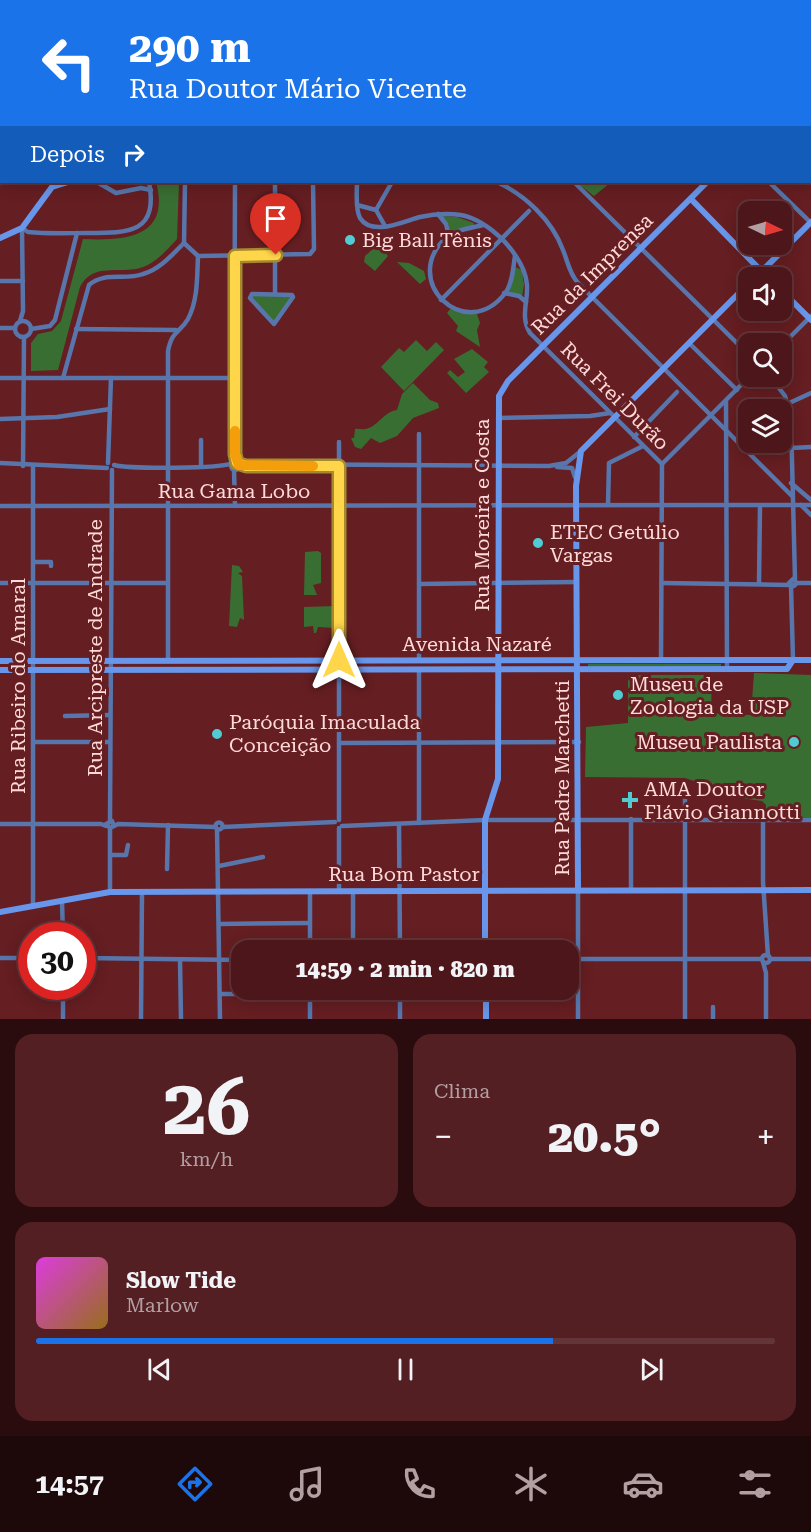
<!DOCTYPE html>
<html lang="pt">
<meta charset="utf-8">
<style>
body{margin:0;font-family:"Roboto Serif",serif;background:#531f23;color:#f1f3f6;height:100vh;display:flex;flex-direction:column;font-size:22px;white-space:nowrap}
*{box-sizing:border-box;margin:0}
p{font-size:20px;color:#b29fa2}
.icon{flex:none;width:33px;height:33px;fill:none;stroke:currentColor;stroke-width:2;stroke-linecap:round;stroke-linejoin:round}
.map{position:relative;height:1019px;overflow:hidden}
.sheet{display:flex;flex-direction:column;gap:15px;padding:15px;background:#2a0c0e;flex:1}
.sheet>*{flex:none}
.top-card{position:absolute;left:0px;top:0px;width:812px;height:183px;box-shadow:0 3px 15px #0003,0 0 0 2px #633539;background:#1a73e8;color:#fff;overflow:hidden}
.needle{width:39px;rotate:95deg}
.controls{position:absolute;left:738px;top:201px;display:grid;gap:12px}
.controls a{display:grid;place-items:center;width:54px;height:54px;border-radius:12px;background:#4c161a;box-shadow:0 3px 15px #0003,0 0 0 2px #633539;font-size:30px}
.speed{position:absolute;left:18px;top:922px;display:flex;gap:12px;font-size:30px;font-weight:700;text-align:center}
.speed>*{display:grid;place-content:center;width:78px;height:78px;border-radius:50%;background:#4c161a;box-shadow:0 3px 15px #0003,0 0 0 2px #633539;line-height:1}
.speed .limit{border:9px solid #d22;background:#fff;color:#111}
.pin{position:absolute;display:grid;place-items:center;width:51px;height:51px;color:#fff;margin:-62px -26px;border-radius:50% 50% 50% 0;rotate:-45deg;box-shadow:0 0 6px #0007}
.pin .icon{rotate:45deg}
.me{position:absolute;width:66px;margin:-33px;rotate:0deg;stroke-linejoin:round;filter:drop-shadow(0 0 4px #0008)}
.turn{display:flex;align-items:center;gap:21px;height:126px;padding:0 30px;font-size:27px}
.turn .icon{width:78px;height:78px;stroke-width:2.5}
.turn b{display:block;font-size:42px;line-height:51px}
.then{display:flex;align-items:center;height:57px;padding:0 30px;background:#0003;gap:12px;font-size:22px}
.big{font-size:45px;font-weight:800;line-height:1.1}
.sheet .widget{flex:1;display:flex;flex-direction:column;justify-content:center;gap:9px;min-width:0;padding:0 21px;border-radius:18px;background:#531f23}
.sheet .dial{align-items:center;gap:0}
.dial b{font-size:78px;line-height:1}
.song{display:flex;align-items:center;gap:18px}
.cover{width:72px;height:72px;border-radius:9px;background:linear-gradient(135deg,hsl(300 70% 55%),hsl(40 70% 35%))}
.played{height:6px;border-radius:3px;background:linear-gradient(90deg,#1a73e8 70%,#633539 70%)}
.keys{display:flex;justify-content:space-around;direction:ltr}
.heat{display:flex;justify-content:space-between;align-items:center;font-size:33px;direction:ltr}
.sheet .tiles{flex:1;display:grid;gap:15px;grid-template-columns:1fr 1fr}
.widget:last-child{grid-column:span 2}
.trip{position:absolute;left:231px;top:940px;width:348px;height:60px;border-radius:18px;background:#4c161a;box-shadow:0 3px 15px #0003,0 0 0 2px #633539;font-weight:800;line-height:60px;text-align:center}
.dock{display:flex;height:96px;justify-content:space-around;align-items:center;background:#1e090a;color:#b29fa2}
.dock .icon{width:42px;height:42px}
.dock .selected{color:#1a73e8}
.dock b{font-size:27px;color:#f1f3f6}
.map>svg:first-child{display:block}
.green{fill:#396e32}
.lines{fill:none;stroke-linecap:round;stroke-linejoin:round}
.river{stroke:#152b2c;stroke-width:8}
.street{stroke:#5876ab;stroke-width:4.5}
.secondary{stroke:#6796ea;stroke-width:6}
.primary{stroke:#8cb1f1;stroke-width:7}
.route-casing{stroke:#a68a30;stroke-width:15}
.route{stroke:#ffd54a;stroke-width:10}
.slow{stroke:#f59e0b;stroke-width:10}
.poi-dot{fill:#51ccd4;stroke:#651e22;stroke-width:2}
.labels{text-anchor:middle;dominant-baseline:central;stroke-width:6;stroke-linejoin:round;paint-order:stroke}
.poi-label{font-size:20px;fill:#ffdad8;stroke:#651e22;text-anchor:start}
.street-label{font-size:20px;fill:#ffdad8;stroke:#651e22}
</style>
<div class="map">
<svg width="811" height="1019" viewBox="0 0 811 1019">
<rect width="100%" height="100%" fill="#651e22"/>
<g class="green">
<path d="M156,182h23l-2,57c-10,11 -22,25 -37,29 -22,6 -47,-6 -60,19l-22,83 -27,1v-28l7,-9 14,-3 9,-10 22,-82c42,2 88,-1 73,-57z"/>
<polygon points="576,182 616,182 618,184 610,183 594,196"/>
<polygon points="441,216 457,217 474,223 473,227 450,233 448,223"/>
<polygon points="371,234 388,256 375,271 364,262 365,256 374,248 366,237"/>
<polygon points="397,262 409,263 424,271 426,279 420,284"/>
<polygon points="515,267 522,270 524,285 522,297 507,292"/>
<polygon points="250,296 292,296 274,323"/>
<polygon points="451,308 477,314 480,323 477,330 480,347 456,331 458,326 447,313"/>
<polygon points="416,340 427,351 436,342 444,350 404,391 381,367 399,348 404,352"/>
<polygon points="472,349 488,362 484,367 489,372 466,393 447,373 450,370 458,377 465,372 454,359"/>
<path d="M413,383l17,17 8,3 1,5 -26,10 -16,18 -17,7 -9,-5 -10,11 -6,-2 -4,-9h3l1,-9c3,-1 7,1 10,0 13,-2 18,-17 32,-19l5,-16z"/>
<polygon points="318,551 321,553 321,583 313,585 317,595 304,595 305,552"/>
<polygon points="232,565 239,566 243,572 238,573 242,576 244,620 240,618 237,627 229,626"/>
<polygon points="335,606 335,628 318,627 316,633 314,633 313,626 304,627 304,607"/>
<polygon points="588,664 721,664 721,666 588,667"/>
<polygon points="754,673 811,675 811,818 765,816 766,805 762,801 726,796 717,789 685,778 585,777 586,727 628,723 628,675 712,675 711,713 751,715"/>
</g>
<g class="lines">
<g class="river">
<polyline points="526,0 531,2"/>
<polyline points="810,123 811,124"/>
</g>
<g class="street">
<polyline points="747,0 750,2"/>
<polyline points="555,2 555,0"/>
<polyline points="626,2 626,0"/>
<polyline points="773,2 774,0"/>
<polyline points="810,39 811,39"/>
<polyline points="0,140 2,141"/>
<polyline points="97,182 116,193 141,188 151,190"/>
<polyline points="275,182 275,294"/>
<path d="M357,182c0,10 -2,26 3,36 12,19 44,3 60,-1 13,-3 27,-4 41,-2 16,3 32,15 43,26 10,11 22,28 23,44 1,17 -7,32 3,48l132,131"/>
<path d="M497,182c28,13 55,38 66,68 5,12 6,23 15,33l214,213"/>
<polyline points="574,182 748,354"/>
<polyline points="769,182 811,223"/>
<polyline points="0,183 5,182"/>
<polyline points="357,205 376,210 385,226"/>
<polyline points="376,210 392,182"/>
<polyline points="438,214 446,224 449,236"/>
<path d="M483,225c-11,3 -26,4 -35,11 -51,43 18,110 58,56 7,-10 7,-25 9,-36"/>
<path d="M22,228l6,4c20,2 40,1 60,1 41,0 71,0 61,-51"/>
<polyline points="184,243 198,256 310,254 314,249 313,182"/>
<polyline points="0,281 23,281"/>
<polyline points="504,293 519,296 526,302"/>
<polygon points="252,294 292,295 293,297 274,324 250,298"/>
<polyline points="441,300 529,211"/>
<polyline points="20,321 23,311 22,228"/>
<circle cx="23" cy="329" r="8"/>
<polyline points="0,328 15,328"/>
<polyline points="31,329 50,326 55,320 77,233"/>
<polyline points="76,329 176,330"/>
<polyline points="689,343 737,390"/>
<polyline points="782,345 811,316"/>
<polyline points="770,376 785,396 791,420 795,579"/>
<polyline points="0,378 235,378"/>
<path d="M63,378l26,-93c16,-14 36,-4 54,-11 17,-5 29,-19 41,-31l1,-61"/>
<polyline points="726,401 727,669"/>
<polyline points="787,404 811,393"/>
<polyline points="499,418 590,416 610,413"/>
<polyline points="0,419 57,417 110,409"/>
<polyline points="419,434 419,660"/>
<polyline points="634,437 677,392"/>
<polyline points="201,440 201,466"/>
<polyline points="339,442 339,820"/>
<polyline points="791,448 811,447"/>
<circle cx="235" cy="466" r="4"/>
<polyline points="0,463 107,468"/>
<polyline points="108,463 111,378"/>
<polyline points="234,463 235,182"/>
<polyline points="239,464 549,466 566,463 581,451"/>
<polyline points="662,464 750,376"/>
<path d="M114,465c16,4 106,4 119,-2"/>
<polyline points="23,466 24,337"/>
<polyline points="557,467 572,468 575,477"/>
<polyline points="234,470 235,506"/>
<polyline points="791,483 811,500"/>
<polyline points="608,505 609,463 643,446"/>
<polyline points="801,505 811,515"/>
<polyline points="0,506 811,505"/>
<polyline points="33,562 51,562 51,566"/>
<polyline points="0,583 167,583"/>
<polyline points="662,583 790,585"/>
<polyline points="759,583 760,506"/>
<polyline points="797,583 793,579 789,583 794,586 797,583 811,583"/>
<polyline points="419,584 577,582"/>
<polyline points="791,586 793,660"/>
<polyline points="661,660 662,464"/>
<path d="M168,661v-310c4,-21 12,-18 20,-32 10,-19 9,-42 10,-63"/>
<polyline points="419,670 419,823"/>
<polyline points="65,716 110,715"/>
<polyline points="33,742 110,742"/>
<polyline points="339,743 579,742"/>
<polyline points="631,819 631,890"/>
<polyline points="763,819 763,882 768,956"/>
<polyline points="110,820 112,470"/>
<circle cx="219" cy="826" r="3.5"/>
<polyline points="0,824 101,824 106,826"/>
<polyline points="399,824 400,951"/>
<polyline points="114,826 112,821 106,824 110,828 118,824 216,827"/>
<polyline points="342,826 485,820 811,820"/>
<polyline points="223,827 335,822"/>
<polyline points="110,828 110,892"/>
<polyline points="339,828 339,891"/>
<polyline points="217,829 220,1019"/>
<polyline points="110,855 126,855 128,845"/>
<polyline points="219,866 263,857"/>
<polyline points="167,869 168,825"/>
<polyline points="310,891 310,951"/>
<polyline points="62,901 63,936"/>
<polyline points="33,906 33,467"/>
<polyline points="219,924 310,923"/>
<polyline points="353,951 353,891"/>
<circle cx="766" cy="959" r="4"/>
<polyline points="0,958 32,958"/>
<polyline points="82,958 242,960"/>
<polyline points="568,959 762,959"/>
<polyline points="770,959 811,959"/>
<polyline points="180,960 181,1019"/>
<polyline points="763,962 766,973 766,1019"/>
<polyline points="310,990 310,1019"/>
<polyline points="400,990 400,1019"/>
<polyline points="220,994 292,994"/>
<polyline points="713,1007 713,1019"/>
<polyline points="63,1019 63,987"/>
<polyline points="141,1019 142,892"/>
<polyline points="578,1019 578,890"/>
<polyline points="685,1019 685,783"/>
</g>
<g class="secondary">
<polyline points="168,0 170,2"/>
<polyline points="283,0 288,2"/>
<polyline points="80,2 81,0"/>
<polyline points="89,2 90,0"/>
<polyline points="219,2 222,0"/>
<polyline points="338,2 338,0"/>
<polyline points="0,58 2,58"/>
<polyline points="0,103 2,101"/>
<polyline points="691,199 768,278"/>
<polyline points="0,238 22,228 52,187 68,182"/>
<polyline points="755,278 811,222"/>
<polyline points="782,291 811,320"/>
<polyline points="0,661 811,660"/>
<polyline points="0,670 787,669 793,660"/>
<polyline points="578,889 576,486 581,451 748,284"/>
<polyline points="0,912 110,892 811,890"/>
<polyline points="485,951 485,820 498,779 499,396 508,381 707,182"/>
<polyline points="486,990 486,1019"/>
</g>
<g class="primary">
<polyline points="482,0 488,2"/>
<polyline points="566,0 572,2"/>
<polyline points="810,111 811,112"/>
<polyline points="810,135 811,136"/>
</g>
</g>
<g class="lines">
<defs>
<polyline id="route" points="276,255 235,256 235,454 237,463 246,466 339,466 339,660"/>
</defs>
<use href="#route" class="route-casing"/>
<use href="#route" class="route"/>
<polyline class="slow" points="235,431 235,454 239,465 313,466"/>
</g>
<g class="poi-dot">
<circle cx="350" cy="240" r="6"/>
<circle cx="538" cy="543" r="6"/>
<circle cx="618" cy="695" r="6"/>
<circle cx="217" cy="734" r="6"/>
<circle cx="794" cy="742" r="6"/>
<path d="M627 791h6v6h6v6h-6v6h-6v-6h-6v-6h6z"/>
</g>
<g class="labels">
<g class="poi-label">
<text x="362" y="240">Big Ball Tênis</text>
<text x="550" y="532">ETEC Getúlio<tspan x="550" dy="23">Vargas</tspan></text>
<text x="630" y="684">Museu de<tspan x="630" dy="23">Zoologia da USP</tspan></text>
<text x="229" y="722">Paróquia Imaculada<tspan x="229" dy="23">Conceição</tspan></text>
<text x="782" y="742" text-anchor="end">Museu Paulista</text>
<text x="644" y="789">AMA Doutor<tspan x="644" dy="23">Flávio Giannotti</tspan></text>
</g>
<g class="street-label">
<text transform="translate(592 274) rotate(-45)">Rua da Imprensa</text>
<text transform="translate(615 396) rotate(45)">Rua Frei Durão</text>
<text x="234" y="491">Rua Gama Lobo</text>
<text transform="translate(482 515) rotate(-90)">Rua Moreira e Costa</text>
<text x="477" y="644">Avenida Nazaré</text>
<text transform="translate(95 648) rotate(-90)">Rua Arcipreste de Andrade</text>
<text transform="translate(18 686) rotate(-90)">Rua Ribeiro do Amaral</text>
<text transform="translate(562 778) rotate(-90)">Rua Padre Marchetti</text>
<text x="404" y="874">Rua Bom Pastor</text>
</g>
</g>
</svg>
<div class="controls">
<a><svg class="needle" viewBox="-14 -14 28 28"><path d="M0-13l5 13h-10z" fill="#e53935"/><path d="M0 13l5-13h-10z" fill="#b29fa2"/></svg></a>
<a><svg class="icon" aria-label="sound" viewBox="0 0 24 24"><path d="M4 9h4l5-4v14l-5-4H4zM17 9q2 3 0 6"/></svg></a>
<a><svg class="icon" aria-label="search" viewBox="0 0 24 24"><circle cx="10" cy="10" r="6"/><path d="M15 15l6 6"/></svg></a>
<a><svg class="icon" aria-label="layers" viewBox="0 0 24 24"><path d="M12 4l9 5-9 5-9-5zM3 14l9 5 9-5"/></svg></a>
</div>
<div class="speed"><div class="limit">30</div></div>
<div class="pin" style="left:276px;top:255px;background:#d93025"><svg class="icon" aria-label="arrive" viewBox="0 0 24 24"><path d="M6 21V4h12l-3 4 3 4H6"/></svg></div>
<svg class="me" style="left:339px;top:660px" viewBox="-20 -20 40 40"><path d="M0-17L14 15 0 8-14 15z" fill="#ffd54a" stroke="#fff" stroke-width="4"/></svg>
<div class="trip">14:59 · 2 min · 820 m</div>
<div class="top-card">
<div class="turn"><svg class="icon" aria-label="left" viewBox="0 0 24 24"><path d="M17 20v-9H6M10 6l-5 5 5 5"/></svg><div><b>290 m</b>Rua Doutor Mário Vicente</div></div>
<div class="then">Depois<svg class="icon" aria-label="right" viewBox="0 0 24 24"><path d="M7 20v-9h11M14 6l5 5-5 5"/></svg></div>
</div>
</div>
<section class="sheet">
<div class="tiles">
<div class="widget dial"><b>26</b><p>km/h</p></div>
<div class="widget"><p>Clima</p>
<div class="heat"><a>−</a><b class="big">20.5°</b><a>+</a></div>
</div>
<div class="widget">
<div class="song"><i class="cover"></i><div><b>Slow Tide</b><p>Marlow</p></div></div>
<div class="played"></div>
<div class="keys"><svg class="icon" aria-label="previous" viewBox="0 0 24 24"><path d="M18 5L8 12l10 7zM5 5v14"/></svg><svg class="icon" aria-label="pause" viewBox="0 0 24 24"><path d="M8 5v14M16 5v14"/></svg><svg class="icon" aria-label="next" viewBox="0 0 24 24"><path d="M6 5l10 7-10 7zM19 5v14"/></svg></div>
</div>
</div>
</section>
<nav class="dock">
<b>14:57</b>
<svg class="icon selected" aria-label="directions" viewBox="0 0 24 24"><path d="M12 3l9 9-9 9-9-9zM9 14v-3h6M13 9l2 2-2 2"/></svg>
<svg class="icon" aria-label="music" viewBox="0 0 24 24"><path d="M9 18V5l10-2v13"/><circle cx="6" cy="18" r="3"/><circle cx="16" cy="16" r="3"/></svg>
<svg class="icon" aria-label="phone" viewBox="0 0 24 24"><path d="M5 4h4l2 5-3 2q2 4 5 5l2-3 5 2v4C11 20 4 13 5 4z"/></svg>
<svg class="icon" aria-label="climate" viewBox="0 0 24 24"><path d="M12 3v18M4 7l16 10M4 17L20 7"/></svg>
<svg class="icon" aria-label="car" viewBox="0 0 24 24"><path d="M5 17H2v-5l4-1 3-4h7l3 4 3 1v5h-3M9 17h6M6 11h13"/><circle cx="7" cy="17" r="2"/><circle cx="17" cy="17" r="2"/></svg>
<svg class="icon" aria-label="filters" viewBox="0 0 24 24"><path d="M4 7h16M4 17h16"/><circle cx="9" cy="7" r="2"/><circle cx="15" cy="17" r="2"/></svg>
</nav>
